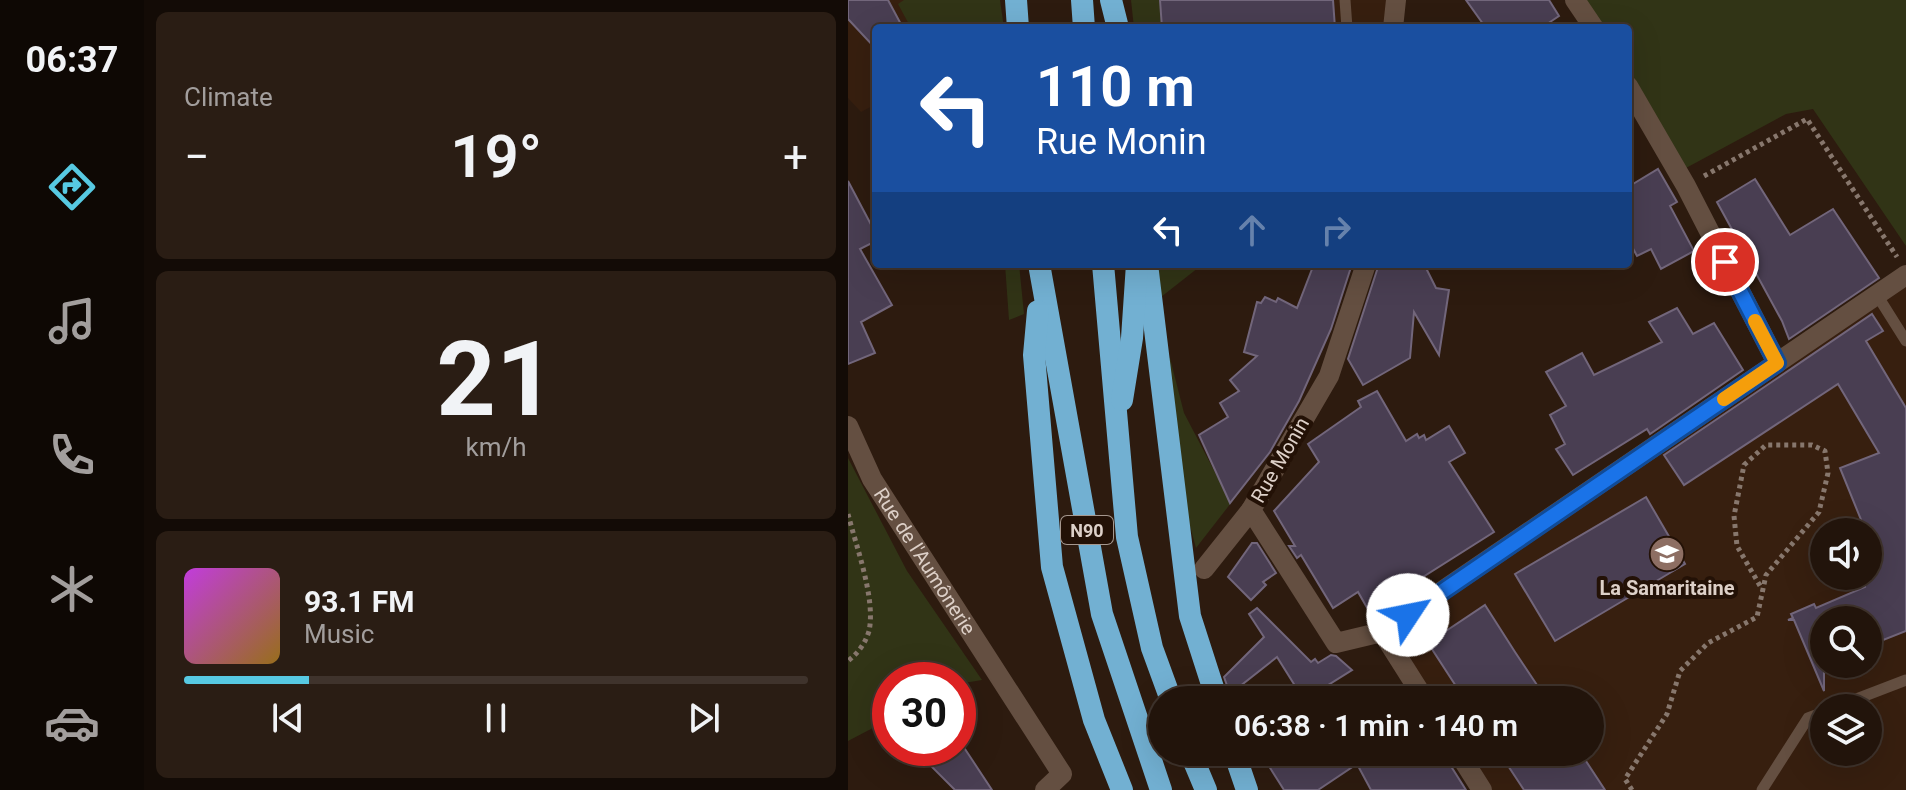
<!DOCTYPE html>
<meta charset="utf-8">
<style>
body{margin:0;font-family:Roboto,sans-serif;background:#2a1d14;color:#f1f3f6;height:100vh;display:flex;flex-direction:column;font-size:30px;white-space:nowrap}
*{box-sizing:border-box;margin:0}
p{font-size:26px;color:#a29e9d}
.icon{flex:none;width:44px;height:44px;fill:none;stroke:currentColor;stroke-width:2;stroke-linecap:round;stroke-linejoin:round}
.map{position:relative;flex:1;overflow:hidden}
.drawer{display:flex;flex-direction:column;gap:12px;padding:12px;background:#130b06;width:704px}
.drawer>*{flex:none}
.top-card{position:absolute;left:24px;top:24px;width:760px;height:244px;border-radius:8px;box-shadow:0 8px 32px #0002,0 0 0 2px #3f332c;background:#1a4fa0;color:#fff;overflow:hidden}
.buttons{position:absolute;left:962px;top:518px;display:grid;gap:16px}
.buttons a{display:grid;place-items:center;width:72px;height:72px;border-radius:50%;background:#22140b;box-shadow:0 8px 32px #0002,0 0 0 2px #3f332c;font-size:40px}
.speed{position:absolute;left:24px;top:662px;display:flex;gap:16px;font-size:40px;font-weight:700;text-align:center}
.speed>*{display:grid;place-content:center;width:104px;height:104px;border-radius:50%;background:#22140b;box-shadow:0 8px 32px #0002,0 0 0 2px #3f332c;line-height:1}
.speed .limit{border:12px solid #d22;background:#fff;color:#111}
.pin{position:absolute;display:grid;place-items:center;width:68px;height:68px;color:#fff;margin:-34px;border:4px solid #fff;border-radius:50%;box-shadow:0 2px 8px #0007}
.me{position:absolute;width:88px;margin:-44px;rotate:56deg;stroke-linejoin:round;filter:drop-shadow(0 0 6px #0008)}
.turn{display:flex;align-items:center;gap:28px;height:168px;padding:0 32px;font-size:36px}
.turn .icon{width:104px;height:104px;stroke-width:2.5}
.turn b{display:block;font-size:56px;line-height:68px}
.lanes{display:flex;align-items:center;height:76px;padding:0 32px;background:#0003;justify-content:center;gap:40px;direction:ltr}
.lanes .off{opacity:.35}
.big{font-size:60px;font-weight:600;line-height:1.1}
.drawer .tile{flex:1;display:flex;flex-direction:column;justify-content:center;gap:12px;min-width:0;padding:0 28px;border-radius:12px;background:#2a1d14}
.drawer .dial{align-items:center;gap:0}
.dial b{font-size:104px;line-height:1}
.song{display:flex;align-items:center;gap:24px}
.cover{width:96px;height:96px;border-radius:12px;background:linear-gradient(135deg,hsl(290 70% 55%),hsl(40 70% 35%))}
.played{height:8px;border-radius:4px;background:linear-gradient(90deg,#57c9e2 20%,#3f332c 20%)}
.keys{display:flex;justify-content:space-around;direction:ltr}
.heat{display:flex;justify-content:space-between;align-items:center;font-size:44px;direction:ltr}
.trip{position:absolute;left:300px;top:686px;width:456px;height:80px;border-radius:40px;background:#22140b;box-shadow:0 8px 32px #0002,0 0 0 2px #3f332c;font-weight:600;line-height:80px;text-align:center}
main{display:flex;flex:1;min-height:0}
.tabs{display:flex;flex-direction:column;width:144px;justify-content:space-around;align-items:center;background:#0e0804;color:#a29e9d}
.tabs .icon{width:56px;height:56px}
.tabs .selected{color:#57c9e2}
.tabs b{font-size:36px;color:#f1f3f6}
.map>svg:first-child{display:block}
.built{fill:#371f0f;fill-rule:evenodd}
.green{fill:#313416}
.building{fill:#493e52;stroke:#72667b;stroke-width:2}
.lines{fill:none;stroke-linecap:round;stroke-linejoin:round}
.path{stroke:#87776d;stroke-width:5;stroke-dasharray:4 4;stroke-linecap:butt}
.service{stroke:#644f41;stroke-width:11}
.minor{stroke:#644f41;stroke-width:20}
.trunk{stroke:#72b0d2;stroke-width:22}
.route-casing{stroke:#114b97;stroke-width:20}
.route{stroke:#1a73e8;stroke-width:14}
.slow{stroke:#f59e0b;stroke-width:14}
.labels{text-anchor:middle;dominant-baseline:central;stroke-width:8;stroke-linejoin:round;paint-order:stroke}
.shield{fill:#231106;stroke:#a5978e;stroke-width:2}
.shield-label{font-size:18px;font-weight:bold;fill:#ddd0c8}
.street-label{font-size:20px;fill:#ddd0c8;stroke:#231106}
.poi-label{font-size:20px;font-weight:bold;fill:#ddd0c8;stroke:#231106}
</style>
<main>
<nav class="tabs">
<b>06:37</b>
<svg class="icon selected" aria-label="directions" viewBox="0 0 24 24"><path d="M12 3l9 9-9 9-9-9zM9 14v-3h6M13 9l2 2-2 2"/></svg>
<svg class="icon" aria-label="music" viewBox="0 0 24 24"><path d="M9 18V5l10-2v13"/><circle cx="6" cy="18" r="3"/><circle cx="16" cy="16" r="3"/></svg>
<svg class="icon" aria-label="phone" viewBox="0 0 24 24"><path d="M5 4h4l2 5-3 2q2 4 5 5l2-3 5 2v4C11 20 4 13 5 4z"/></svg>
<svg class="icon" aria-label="climate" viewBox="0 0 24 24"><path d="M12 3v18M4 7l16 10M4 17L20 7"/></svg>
<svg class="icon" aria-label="car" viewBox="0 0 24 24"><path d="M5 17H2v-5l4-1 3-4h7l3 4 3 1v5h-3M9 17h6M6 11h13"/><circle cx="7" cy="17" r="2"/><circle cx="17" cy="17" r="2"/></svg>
</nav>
<section class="drawer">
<div class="tile"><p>Climate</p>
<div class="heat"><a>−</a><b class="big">19°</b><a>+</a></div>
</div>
<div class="tile dial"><b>21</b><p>km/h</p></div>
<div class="tile">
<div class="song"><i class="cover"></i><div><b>93.1 FM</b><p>Music</p></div></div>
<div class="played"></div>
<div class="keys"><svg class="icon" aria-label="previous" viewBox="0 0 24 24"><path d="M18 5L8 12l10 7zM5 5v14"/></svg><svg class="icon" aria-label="pause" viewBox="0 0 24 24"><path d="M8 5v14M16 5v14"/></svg><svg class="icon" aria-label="next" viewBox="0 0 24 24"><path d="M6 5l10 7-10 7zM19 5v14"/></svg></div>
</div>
</section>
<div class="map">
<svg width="1058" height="790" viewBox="0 0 1058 790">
<rect width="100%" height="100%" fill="#2d1b0f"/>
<g class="built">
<polygon points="0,0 133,0 138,28 28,28 28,104 13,112 0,98"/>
<polygon points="315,0 556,0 552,28 316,28"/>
<path d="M1058,282v508h-414l-24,-38h122v-52h-155l-41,-64 400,-285zM976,532h44v44h-44zM976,620h44v44h-44zM976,708h44v44h-44z"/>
</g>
<g class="green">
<polygon points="56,0 152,0 156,28 63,28 50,4"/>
<polygon points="283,0 315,0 316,28 286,28"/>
<polygon points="727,0 1058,0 1058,246 965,109 938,114 838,168 780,80 780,28 746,28"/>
<polygon points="157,264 171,264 176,314 161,320"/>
<polygon points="310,264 355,264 313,297"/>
<polygon points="316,358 322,358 336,413 383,503 348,548 335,500"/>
<polygon points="0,458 59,571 134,680 110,684 110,680 42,680 42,719 0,741"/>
</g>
<g class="building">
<polygon points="0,0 40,0 55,28 28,28 28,49 0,19"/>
<polygon points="312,0 485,0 487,28 314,28"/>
<polygon points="618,0 701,0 711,16 693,28 638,28"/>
<polygon points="810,169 829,202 822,206 846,251 813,269 803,249 789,256 780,239 780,187"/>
<polygon points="907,179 942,235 985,209 1031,278 941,339 934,321 869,202"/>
<polygon points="0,181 28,234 28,241 12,249 44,305 13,322 27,353 0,364"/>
<polygon points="466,264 504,264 483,329 451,401 422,452 382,503 351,435 380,417 372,403 391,391 382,380 409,356 396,352 409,302 413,303 417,297 428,302 430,298 449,308"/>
<polygon points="531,264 576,264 588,288 601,290 591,355 566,312 562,358 515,385 500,359"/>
<polygon points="829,308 845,334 866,323 895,370 802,434 799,429 725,475 708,449 717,444 702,415 718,406 698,372 734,353 746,375 814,342 801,322"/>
<polygon points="1024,314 1035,331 1018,341 1058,408 1058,631 1020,646 1020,620 976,620 976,691 946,620 940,620 945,618 943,614 966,604 968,608 1017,587 1016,583 1020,581 1020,532 1018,532 992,468 1031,453 990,384 836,485 816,455"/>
<polygon points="529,391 558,441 569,434 571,438 576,435 578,440 601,426 617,453 601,462 646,532 521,611 510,592 485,608 453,555 449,558 441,546 447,546 426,511 471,462 460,444 513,407 510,401"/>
<polygon points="798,497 837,564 707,641 667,574"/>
<polygon points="404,543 409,543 428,573 415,582 418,585 403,600 380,577"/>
<polygon points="637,605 667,652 699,700 617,700 580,643"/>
<polygon points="409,608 463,662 467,659 470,663 483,655 488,656 504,670 456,700 429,657 382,694 376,677 416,637 401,614"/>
<polygon points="115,746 144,790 107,790 84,767"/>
<polygon points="412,752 594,752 618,790 523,790 509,764 470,790 436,790"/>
<polygon points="651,752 732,752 757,790 676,790"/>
</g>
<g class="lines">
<g class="path">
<polyline points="856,176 959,119 1049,257"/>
<path d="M0,514c8,32 28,85 21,117 -4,13 -11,22 -21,30"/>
<polyline points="784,790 777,779 819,714 832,671 860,643 909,617 918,575 971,512 980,473 977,451 964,445 918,445 896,465 886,516 889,546 915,591"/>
</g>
<g class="service">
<polyline points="497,0 499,28"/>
<polyline points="1029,295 1058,341"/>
<polyline points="985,708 1058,680"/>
<polyline points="914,790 960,718 976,712"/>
</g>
<g class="minor">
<polyline points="727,0 746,28"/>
<polyline points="545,28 548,0"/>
<polyline points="780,86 838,186 929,363"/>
<polyline points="518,264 481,376 403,510 488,643 534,632"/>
<path id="s1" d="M0,426l24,53 190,295 -17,16"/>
<polyline points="356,569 403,510"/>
<polyline points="577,700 534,632 1058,275"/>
<polyline points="610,752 634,790"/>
</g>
<g class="trunk">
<polyline points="168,0 170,28"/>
<polyline points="234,0 236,28"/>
<polyline points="263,0 270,28"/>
<polyline points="191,264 254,614 313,790"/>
<polyline points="255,264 279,537 304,648 323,700"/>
<polyline points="299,264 342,616 369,700"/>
<polyline points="190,311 186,355 204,567 246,720 274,790"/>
<polyline points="274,400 284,338 289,264"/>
<polyline points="342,752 358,790"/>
<polyline points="386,752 399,790"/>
</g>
</g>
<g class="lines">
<defs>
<polyline id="route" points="560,615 929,363 877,262"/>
</defs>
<use href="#route" class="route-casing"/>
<use href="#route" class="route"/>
<polyline class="slow" points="876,399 929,363 907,321"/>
</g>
<defs>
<symbol id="school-disc" viewBox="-11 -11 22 22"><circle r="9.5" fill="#8d6e63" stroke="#231106"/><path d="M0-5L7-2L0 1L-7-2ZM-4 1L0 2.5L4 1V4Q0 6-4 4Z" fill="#fff"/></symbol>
</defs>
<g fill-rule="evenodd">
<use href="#school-disc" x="799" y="534" width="40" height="40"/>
</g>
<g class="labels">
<rect class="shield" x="213" y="516" width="52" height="28" rx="6"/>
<g class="shield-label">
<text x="239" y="530">N90</text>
</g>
<g class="street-label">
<text transform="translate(432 460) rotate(-60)">Rue Monin</text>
<text stroke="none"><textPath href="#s1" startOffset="156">Rue de l'Aumônerie</textPath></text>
</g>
<g class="poi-label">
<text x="819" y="588">La Samaritaine</text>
</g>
</g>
</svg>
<div class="buttons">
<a><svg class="icon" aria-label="sound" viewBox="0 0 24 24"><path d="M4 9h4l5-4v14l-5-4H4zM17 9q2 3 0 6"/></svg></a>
<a><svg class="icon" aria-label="search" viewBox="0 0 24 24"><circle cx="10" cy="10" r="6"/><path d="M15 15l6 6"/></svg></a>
<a><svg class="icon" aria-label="layers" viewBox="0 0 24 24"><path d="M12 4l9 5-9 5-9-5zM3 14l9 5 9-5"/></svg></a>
</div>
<div class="speed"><div class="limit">30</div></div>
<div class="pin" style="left:877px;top:262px;background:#d93025"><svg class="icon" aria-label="arrive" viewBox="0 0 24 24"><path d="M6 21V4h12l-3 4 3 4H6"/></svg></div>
<svg class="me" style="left:560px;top:615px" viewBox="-20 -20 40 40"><circle r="19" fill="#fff"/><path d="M0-13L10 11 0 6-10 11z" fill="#1a73e8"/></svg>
<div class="trip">06:38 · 1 min · 140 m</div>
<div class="top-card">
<div class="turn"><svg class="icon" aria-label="left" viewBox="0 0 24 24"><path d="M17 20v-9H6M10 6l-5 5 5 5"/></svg><div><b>110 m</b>Rue Monin</div></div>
<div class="lanes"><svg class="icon" aria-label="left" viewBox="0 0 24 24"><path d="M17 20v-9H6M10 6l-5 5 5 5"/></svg><svg class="icon off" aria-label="ahead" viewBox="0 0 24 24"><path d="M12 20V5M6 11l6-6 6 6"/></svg><svg class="icon off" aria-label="right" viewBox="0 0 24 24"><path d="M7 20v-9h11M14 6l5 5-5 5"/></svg></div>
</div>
</div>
</main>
